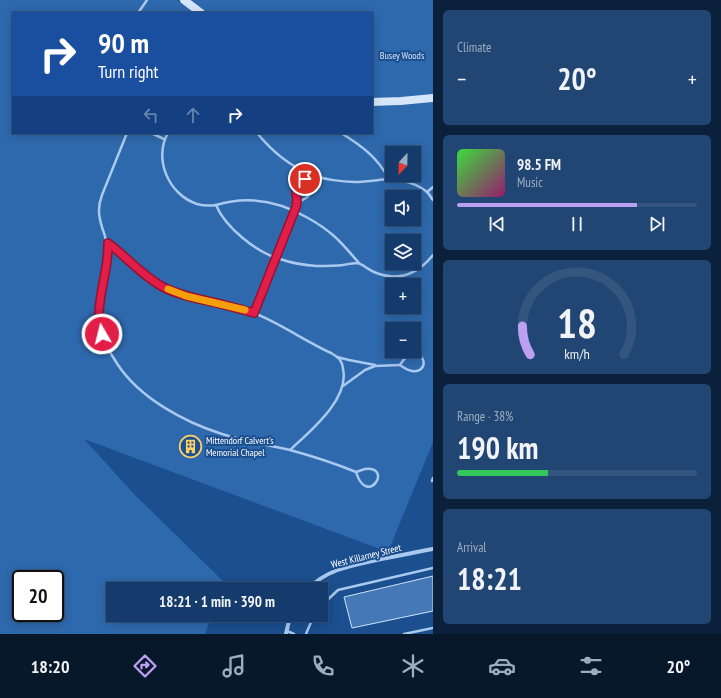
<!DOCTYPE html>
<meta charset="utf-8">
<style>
body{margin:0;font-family:"PT Sans Narrow",sans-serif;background:#214673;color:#f1f3f6;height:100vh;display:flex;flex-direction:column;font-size:15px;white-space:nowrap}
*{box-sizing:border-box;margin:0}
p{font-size:13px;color:#9dadc1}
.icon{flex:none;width:22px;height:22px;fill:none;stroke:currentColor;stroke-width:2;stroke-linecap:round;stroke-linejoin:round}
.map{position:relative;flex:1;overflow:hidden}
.sheet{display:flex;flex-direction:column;gap:10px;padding:10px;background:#0b203b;width:288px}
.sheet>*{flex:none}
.top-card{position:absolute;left:12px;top:12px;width:361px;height:122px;border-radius:0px;box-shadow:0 2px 10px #0003,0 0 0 1px #33557e;background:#1a4fa0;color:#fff;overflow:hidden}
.needle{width:26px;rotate:202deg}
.tools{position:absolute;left:385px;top:146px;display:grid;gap:8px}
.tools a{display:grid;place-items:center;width:36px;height:36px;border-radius:0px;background:#143b6b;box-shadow:0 2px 10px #0003,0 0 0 1px #33557e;font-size:20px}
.speed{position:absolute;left:12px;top:570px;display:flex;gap:8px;font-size:20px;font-weight:700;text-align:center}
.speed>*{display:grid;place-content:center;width:52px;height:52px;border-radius:50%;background:#143b6b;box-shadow:0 2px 10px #0003,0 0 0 1px #33557e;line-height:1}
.speed .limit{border:2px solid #111;border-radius:6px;background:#fff;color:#111}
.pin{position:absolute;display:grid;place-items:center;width:34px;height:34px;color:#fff;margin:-17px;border:2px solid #fff;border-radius:50%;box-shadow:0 1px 4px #0007}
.me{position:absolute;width:44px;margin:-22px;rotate:352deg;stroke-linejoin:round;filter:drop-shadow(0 0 3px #0008)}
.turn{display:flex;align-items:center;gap:14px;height:84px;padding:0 20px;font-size:18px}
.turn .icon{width:52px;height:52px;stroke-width:2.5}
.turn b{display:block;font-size:28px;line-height:34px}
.lanes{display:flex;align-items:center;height:38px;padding:0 20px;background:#0003;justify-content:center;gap:20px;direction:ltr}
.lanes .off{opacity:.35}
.big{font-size:30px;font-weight:800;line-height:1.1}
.sheet .tile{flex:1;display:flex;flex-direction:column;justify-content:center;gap:6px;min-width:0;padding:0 14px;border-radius:6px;background:#214673}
.sheet .dial{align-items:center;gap:0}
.dial svg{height:104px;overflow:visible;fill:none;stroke:#33557e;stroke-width:7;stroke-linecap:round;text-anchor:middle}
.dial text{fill:#f1f3f6;stroke:none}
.song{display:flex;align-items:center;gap:12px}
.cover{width:48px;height:48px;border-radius:6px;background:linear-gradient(135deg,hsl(120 70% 55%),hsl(320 70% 35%))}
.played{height:4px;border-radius:2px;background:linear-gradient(90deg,#bca0f2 75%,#33557e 75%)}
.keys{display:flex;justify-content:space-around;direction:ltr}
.heat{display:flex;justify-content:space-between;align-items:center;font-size:22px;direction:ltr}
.charge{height:6px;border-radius:3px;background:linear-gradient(90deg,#34c759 38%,#33557e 0)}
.trip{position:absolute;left:106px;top:582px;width:222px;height:40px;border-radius:0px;background:#143b6b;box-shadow:0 2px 10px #0003,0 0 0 1px #33557e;font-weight:800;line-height:40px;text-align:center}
.tabs{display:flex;height:64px;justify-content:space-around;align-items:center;background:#08182b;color:#9dadc1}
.tabs .icon{width:28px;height:28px}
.tabs .active{color:#bca0f2}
.tabs b{font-size:18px;color:#f1f3f6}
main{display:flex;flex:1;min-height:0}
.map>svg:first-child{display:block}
.green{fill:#2e69ad;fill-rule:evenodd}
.building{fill:#4478b7;stroke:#cfe3fa}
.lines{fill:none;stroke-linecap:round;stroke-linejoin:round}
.lane{stroke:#a9c9ee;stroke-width:2.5}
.street{stroke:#a9c9ee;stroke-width:4}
.secondary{stroke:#d6e6fa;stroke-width:8}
.route-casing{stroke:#92132f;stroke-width:10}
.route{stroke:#e11d48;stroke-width:7}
.slow{stroke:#f59e0b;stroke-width:7}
.labels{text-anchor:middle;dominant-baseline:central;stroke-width:4;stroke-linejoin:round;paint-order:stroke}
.park-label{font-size:10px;fill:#cfe3fa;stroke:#1b4f8f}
.poi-label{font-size:10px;fill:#fff;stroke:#1b4f8f;text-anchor:start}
.street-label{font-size:10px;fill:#fff;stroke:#1b4f8f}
</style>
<main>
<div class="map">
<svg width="433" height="634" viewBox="0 0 433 634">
<rect width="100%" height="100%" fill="#1b4f8f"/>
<g class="green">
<path d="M0,0h177l18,13h-182v120h359v-28c20,2 41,-1 61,-3v340l-45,110 -304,-113 49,54 92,90 -3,6h-109v26h99l-7,19h-205zM392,153h22v22h-22zM392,197h22v22h-22zM392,241h22v22h-22zM392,285h22v22h-22zM392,329h22v22h-22zM21,579h34v34h-34z"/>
<polygon points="184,0 433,0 433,98 372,102 372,13 201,13"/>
</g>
<g class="building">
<polygon points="189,439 197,442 193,452 185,449"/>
<polygon points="433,576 433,611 352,628 344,597"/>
</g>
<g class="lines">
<g class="lane">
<polyline points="138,13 147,0"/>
<path d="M127,133l-25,62c-3,8 -4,16 -2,24 2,13 9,21 7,35 -2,21 -10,49 -7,69 2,15 9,29 18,42 22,33 66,57 104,69 22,7 45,11 68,16 22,6 44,13 66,22"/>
<polyline points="151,133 164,139"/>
<path d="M168,133c-15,26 1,62 29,71 7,2 13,2 19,1 9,22 41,48 64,54 11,4 24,6 36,7 9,0 18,0 27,-1 5,-1 11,-2 15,-2 4,1 11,7 16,9 24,10 43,3 59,-17"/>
<path d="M257,133c14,17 33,33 53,41 11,5 32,8 45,8 11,0 22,-2 33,-3 12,0 31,5 40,14 2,2 3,5 5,7"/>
<path d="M341,133c21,13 36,24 48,46"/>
<polyline points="427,192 433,187"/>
<path d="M297,202c22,-7 8,-13 13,-28"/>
<path d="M216,205c33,-10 63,-4 92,13 9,5 18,11 26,18 9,8 17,18 25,27"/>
<path d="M108,243c19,15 34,33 55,44 28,15 62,14 91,26 27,11 51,28 77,40 3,2 7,4 9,7 2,3 3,6 3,9 7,30 -34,63 -53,81"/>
<path d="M254,313l42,-106c2,-10 -4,-15 4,-24 3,-3 5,-4 9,-5"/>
<path d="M412,354c17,0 14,20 0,17 -5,-1 -9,-4 -12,-6 3,-5 6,-9 12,-11z"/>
<polyline points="337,357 349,360 375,365"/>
<polyline points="343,386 365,370 375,366 400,365"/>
<path d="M365,469c29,-3 2,39 -9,3z"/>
<polyline points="432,481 433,478"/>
<polyline points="321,606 338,590 433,568"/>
<polyline points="287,631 294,634"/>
<polyline points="306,634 314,615"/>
<polyline points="404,634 433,628"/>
</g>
<g class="street">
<path d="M308,589c20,-21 47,-24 73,-30 18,-3 35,-7 52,-10"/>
<polyline points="286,634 288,625 291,615"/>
</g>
<g class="secondary">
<polyline points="184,0 201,13"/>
<polyline points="372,102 401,101 433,98"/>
</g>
</g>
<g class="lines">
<defs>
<path id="route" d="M102,334c-2,-7 -3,-13 -3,-19 0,-24 10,-47 9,-72 19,14 33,32 55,44 15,8 32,11 49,15 14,3 28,7 42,11l42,-106c4,-15 -7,-14 9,-28"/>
</defs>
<use href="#route" class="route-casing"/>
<use href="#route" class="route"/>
<polyline class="slow" points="168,289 186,296 245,310"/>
</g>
<defs>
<symbol id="building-ring" viewBox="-11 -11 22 22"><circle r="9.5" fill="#1b4f8f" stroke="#ffd166" stroke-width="1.5"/><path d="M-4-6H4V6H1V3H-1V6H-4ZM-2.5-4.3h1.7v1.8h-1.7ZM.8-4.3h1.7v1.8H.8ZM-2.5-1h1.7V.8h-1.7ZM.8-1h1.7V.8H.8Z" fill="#ffd166"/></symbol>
</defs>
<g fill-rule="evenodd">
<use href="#building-ring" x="178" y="434" width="25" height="25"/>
</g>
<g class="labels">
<g class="park-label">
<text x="402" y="55">Busey Woods</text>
</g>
<g class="poi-label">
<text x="206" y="440">Mittendorf Calvert's<tspan x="206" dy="12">Memorial Chapel</tspan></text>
</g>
<g class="street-label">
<text transform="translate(366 556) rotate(-14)">West Killarney Street</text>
</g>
</g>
</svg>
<div class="tools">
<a><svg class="needle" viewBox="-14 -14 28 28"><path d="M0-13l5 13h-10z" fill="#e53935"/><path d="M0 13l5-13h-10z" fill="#9dadc1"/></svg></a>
<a><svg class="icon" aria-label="sound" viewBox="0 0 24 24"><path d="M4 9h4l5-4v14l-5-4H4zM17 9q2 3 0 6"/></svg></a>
<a><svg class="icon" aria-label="layers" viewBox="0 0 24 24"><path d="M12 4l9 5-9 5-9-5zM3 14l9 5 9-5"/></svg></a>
<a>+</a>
<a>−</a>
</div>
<div class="speed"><div class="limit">20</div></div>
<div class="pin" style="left:305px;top:179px;background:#d93025"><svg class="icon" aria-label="arrive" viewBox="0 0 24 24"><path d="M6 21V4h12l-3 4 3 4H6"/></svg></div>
<svg class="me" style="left:102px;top:334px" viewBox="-20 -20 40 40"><circle r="17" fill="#e11d48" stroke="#fff" stroke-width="3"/><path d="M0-11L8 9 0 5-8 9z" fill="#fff"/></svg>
<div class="trip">18:21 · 1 min · 390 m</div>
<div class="top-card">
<div class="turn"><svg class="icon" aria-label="right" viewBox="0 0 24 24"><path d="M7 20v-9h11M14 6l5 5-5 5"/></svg><div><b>90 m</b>Turn right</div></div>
<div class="lanes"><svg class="icon off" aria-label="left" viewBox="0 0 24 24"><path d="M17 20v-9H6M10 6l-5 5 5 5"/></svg><svg class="icon off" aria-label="ahead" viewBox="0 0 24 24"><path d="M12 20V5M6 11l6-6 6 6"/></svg><svg class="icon" aria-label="right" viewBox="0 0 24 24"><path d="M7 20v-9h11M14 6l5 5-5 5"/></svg></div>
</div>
</div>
<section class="sheet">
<div class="tile"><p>Climate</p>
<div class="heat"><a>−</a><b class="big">20°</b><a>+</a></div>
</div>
<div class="tile">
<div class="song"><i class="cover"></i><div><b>98.5 FM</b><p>Music</p></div></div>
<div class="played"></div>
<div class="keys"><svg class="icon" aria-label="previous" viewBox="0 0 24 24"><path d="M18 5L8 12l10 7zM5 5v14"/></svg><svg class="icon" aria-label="pause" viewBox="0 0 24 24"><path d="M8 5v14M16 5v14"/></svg><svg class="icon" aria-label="next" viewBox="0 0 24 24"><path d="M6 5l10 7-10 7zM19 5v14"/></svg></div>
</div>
<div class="tile dial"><svg viewBox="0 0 100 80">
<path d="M14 69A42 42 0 1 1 86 69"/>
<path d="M14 69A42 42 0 0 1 8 47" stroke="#bca0f2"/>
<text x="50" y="56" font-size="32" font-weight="700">18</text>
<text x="50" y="72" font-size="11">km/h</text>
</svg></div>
<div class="tile"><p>Range · 38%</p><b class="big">190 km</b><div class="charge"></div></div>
<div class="tile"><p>Arrival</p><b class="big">18:21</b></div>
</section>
</main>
<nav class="tabs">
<b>18:20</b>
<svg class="icon active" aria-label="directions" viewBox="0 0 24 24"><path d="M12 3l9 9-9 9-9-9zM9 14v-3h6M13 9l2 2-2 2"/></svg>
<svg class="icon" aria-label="music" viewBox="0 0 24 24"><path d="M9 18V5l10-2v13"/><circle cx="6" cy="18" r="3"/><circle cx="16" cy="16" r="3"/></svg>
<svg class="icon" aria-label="phone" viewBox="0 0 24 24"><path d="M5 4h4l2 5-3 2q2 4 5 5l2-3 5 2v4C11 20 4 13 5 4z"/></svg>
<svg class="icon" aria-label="climate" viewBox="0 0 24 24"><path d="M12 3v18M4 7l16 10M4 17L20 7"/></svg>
<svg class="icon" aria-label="car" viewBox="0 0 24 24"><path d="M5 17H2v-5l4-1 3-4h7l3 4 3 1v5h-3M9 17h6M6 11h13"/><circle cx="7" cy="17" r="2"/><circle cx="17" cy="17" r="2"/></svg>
<svg class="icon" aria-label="filters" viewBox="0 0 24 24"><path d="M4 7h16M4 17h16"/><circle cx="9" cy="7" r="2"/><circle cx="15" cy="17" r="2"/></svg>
<b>20°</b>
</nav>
